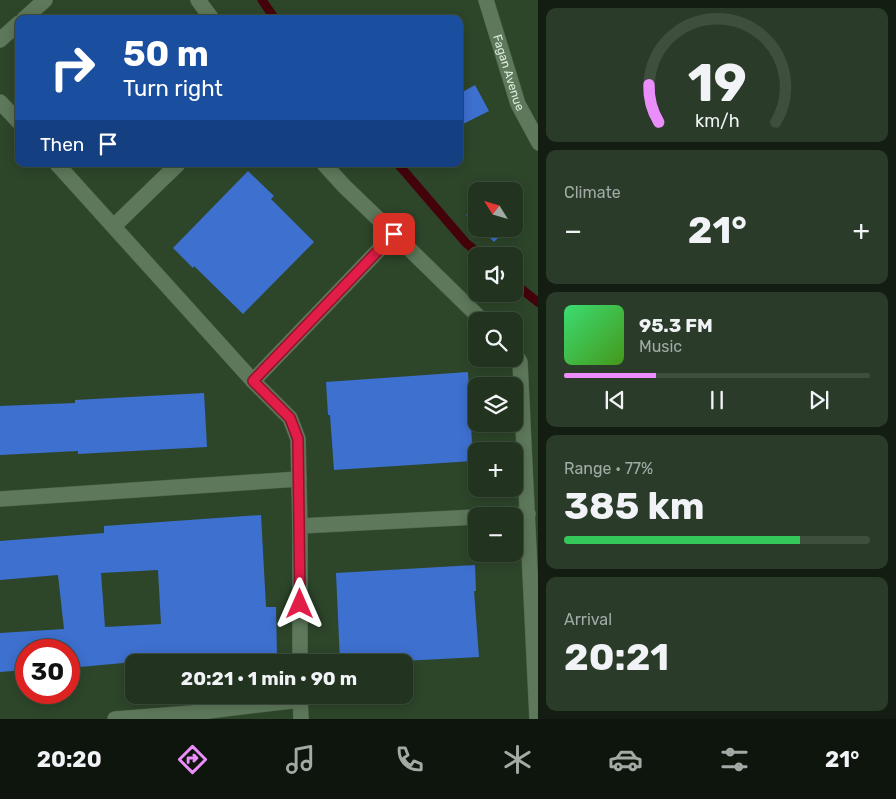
<!DOCTYPE html>
<meta charset="utf-8">
<style>
body{margin:0;font-family:Rubik,sans-serif;background:#2a3c29;color:#f1f3f6;height:100vh;display:flex;flex-direction:column;font-size:19px;white-space:nowrap}
*{box-sizing:border-box;margin:0}
p{font-size:16px;color:#a2aaa5}
.icon{flex:none;width:28px;height:28px;fill:none;stroke:currentColor;stroke-width:2;stroke-linecap:round;stroke-linejoin:round}
.map{position:relative;flex:1;overflow:hidden}
.details{display:flex;flex-direction:column;gap:8px;padding:8px;background:#131d12;width:358px}
.details>*{flex:none}
.banner{position:absolute;left:15px;top:15px;width:448px;height:152px;border-radius:10px;box-shadow:0 2px 12px #0003,0 0 0 1px #3f4f3e;background:#1a4fa0;color:#fff;overflow:hidden}
.needle{width:32px;rotate:307deg}
.tools{position:absolute;left:468px;top:182px;display:grid;gap:10px}
.tools a{display:grid;place-items:center;width:55px;height:55px;border-radius:10px;background:#223420;box-shadow:0 2px 12px #0003,0 0 0 1px #3f4f3e;font-size:25px}
.speed{position:absolute;left:15px;top:639px;display:flex;gap:10px;font-size:25px;font-weight:700;text-align:center}
.speed>*{display:grid;place-content:center;width:65px;height:65px;border-radius:50%;background:#223420;box-shadow:0 2px 12px #0003,0 0 0 1px #3f4f3e;line-height:1}
.speed .limit{border:8px solid #d22;background:#fff;color:#111}
.pin{position:absolute;display:grid;place-items:center;width:42px;height:42px;color:#fff;margin:-21px;border-radius:10px;box-shadow:0 2px 8px #0006}
.me{position:absolute;width:55px;margin:-28px;rotate:0deg;stroke-linejoin:round;filter:drop-shadow(0 0 4px #0008)}
.turn{display:flex;align-items:center;gap:18px;height:105px;padding:0 25px;font-size:22px}
.turn .icon{width:65px;height:65px;stroke-width:2.5}
.turn b{display:block;font-size:35px;line-height:42px}
.then{display:flex;align-items:center;height:48px;padding:0 25px;background:#0003;gap:10px;font-size:19px}
.big{font-size:38px;font-weight:700;line-height:1.1}
.details .tile{flex:1;display:flex;flex-direction:column;justify-content:center;gap:8px;min-width:0;padding:0 18px;border-radius:10px;background:#2a3c29}
.details .dial{align-items:center;gap:0}
.dial svg{height:130px;overflow:visible;fill:none;stroke:#3f4f3e;stroke-width:7;stroke-linecap:round;text-anchor:middle}
.dial text{fill:#f1f3f6;stroke:none}
.song{display:flex;align-items:center;gap:15px}
.cover{width:60px;height:60px;border-radius:8px;background:linear-gradient(135deg,hsl(140 70% 55%),hsl(100 70% 35%))}
.played{height:5px;border-radius:2px;background:linear-gradient(90deg,#eb8dfb 30%,#3f4f3e 30%)}
.keys{display:flex;justify-content:space-around;direction:ltr}
.heat{display:flex;justify-content:space-between;align-items:center;font-size:28px;direction:ltr}
.charge{height:8px;border-radius:4px;background:linear-gradient(90deg,#34c759 77%,#3f4f3e 0)}
.trip{position:absolute;left:125px;top:654px;width:288px;height:50px;border-radius:10px;background:#223420;box-shadow:0 2px 12px #0003,0 0 0 1px #3f4f3e;font-weight:700;line-height:50px;text-align:center}
.tabs{display:flex;height:80px;justify-content:space-around;align-items:center;background:#0e150d;color:#a2aaa5}
.tabs .icon{width:35px;height:35px}
.tabs .current{color:#eb8dfb}
.tabs b{font-size:22px;color:#f1f3f6}
main{display:flex;flex:1;min-height:0}
.map>svg:first-child{display:block}
.lines{fill:none;stroke-linecap:round;stroke-linejoin:round}
.stream{stroke:#44030b;stroke-width:9}
.building{fill:#3e70d0;fill-rule:evenodd}
.minor-casing{stroke:#4d624a;stroke-width:16}
.minor{stroke:#5d785a;stroke-width:15}
.route-casing{stroke:#92132f;stroke-width:12}
.route{stroke:#e11d48;stroke-width:9}
.labels{text-anchor:middle;dominant-baseline:central;stroke-width:5;stroke-linejoin:round;paint-order:stroke}
.street-label{font-size:12px;fill:#deeddc;stroke:#233b20}
</style>
<main>
<div class="map">
<svg width="539" height="719" viewBox="0 0 539 719">
<rect width="100%" height="100%" fill="#2d462a"/>
<g class="lines">
<g class="stream">
<polyline points="262,0 275,19"/>
<polyline points="398,164 466,243 482,256"/>
<polyline points="514,283 539,303"/>
</g>
</g>
<g class="building">
<polygon points="475,85 489,111 459,126 459,94"/>
<polygon points="248,171 274,196 271,199 314,242 243,314 194,266 193,268 173,248"/>
<polygon points="476,204 476,225 466,215"/>
<polygon points="481,229 507,229 494,242"/>
<polygon points="468,372 473,461 334,470 330,415 328,415 326,382"/>
<polygon points="204,393 207,447 78,454 78,451 0,455 0,406 75,403 75,400"/>
<path d="M261,515l5,92h10l1,50 -143,5 -65,6v-18h-43v20l-26,2v-39l64,-4 -6,-54 -58,5v-39l104,-8v-7zM158,570l3,54 -56,3 -4,-54z"/>
<polygon points="475,565 476,591 474,591 479,657 383,662 340,662 336,573"/>
</g>
<g class="lines">
<defs>
<g id="minor">
<polyline points="198,0 212,19"/>
<path id="s1" d="M486,0l32,104 21,39"/>
<polyline points="24,19 45,0"/>
<polyline points="0,40 19,23"/>
<polyline points="0,102 19,122"/>
<polyline points="57,164 253,381 290,418 298,439 300,526 300,662"/>
<polyline points="324,164 344,186 394,234 483,321"/>
<polyline points="114,226 178,164"/>
<polyline points="514,352 520,362 537,719"/>
<polyline points="253,381 394,234"/>
<polyline points="0,499 299,479"/>
<polyline points="484,516 528,514"/>
<polyline points="300,526 476,517"/>
<polyline points="300,695 301,719"/>
<polyline points="115,719 192,713 300,700"/>
</g>
</defs>
<use href="#minor" class="minor-casing"/>
<use href="#minor" class="minor"/>
</g>
<g class="lines">
<defs>
<polyline id="route" points="300,604 298,439 290,418 253,381 394,234"/>
</defs>
<use href="#route" class="route-casing"/>
<use href="#route" class="route"/>
</g>
<g class="labels">
<g class="street-label">
<text stroke="none"><textPath href="#s1" startOffset="76">Fagan Avenue</textPath></text>
</g>
</g>
</svg>
<div class="tools">
<a><svg class="needle" viewBox="-14 -14 28 28"><path d="M0-13l5 13h-10z" fill="#e53935"/><path d="M0 13l5-13h-10z" fill="#a2aaa5"/></svg></a>
<a><svg class="icon" aria-label="sound" viewBox="0 0 24 24"><path d="M4 9h4l5-4v14l-5-4H4zM17 9q2 3 0 6"/></svg></a>
<a><svg class="icon" aria-label="search" viewBox="0 0 24 24"><circle cx="10" cy="10" r="6"/><path d="M15 15l6 6"/></svg></a>
<a><svg class="icon" aria-label="layers" viewBox="0 0 24 24"><path d="M12 4l9 5-9 5-9-5zM3 14l9 5 9-5"/></svg></a>
<a>+</a>
<a>−</a>
</div>
<div class="speed"><div class="limit">30</div></div>
<div class="pin" style="left:394px;top:234px;background:#d93025"><svg class="icon" aria-label="arrive" viewBox="0 0 24 24"><path d="M6 21V4h12l-3 4 3 4H6"/></svg></div>
<svg class="me" style="left:300px;top:604px" viewBox="-20 -20 40 40"><path d="M0-17L14 15 0 8-14 15z" fill="#e11d48" stroke="#fff" stroke-width="4"/></svg>
<div class="trip">20:21 · 1 min · 90 m</div>
<div class="banner">
<div class="turn"><svg class="icon" aria-label="right" viewBox="0 0 24 24"><path d="M7 20v-9h11M14 6l5 5-5 5"/></svg><div><b>50 m</b>Turn right</div></div>
<div class="then">Then<svg class="icon" aria-label="arrive" viewBox="0 0 24 24"><path d="M6 21V4h12l-3 4 3 4H6"/></svg></div>
</div>
</div>
<section class="details">
<div class="tile dial"><svg viewBox="0 0 100 80">
<path d="M14 69A42 42 0 1 1 86 69"/>
<path d="M14 69A42 42 0 0 1 8 46" stroke="#eb8dfb"/>
<text x="50" y="56" font-size="32" font-weight="700">19</text>
<text x="50" y="72" font-size="11">km/h</text>
</svg></div>
<div class="tile"><p>Climate</p>
<div class="heat"><a>−</a><b class="big">21°</b><a>+</a></div>
</div>
<div class="tile">
<div class="song"><i class="cover"></i><div><b>95.3 FM</b><p>Music</p></div></div>
<div class="played"></div>
<div class="keys"><svg class="icon" aria-label="previous" viewBox="0 0 24 24"><path d="M18 5L8 12l10 7zM5 5v14"/></svg><svg class="icon" aria-label="pause" viewBox="0 0 24 24"><path d="M8 5v14M16 5v14"/></svg><svg class="icon" aria-label="next" viewBox="0 0 24 24"><path d="M6 5l10 7-10 7zM19 5v14"/></svg></div>
</div>
<div class="tile"><p>Range · 77%</p><b class="big">385 km</b><div class="charge"></div></div>
<div class="tile"><p>Arrival</p><b class="big">20:21</b></div>
</section>
</main>
<nav class="tabs">
<b>20:20</b>
<svg class="icon current" aria-label="directions" viewBox="0 0 24 24"><path d="M12 3l9 9-9 9-9-9zM9 14v-3h6M13 9l2 2-2 2"/></svg>
<svg class="icon" aria-label="music" viewBox="0 0 24 24"><path d="M9 18V5l10-2v13"/><circle cx="6" cy="18" r="3"/><circle cx="16" cy="16" r="3"/></svg>
<svg class="icon" aria-label="phone" viewBox="0 0 24 24"><path d="M5 4h4l2 5-3 2q2 4 5 5l2-3 5 2v4C11 20 4 13 5 4z"/></svg>
<svg class="icon" aria-label="climate" viewBox="0 0 24 24"><path d="M12 3v18M4 7l16 10M4 17L20 7"/></svg>
<svg class="icon" aria-label="car" viewBox="0 0 24 24"><path d="M5 17H2v-5l4-1 3-4h7l3 4 3 1v5h-3M9 17h6M6 11h13"/><circle cx="7" cy="17" r="2"/><circle cx="17" cy="17" r="2"/></svg>
<svg class="icon" aria-label="filters" viewBox="0 0 24 24"><path d="M4 7h16M4 17h16"/><circle cx="9" cy="7" r="2"/><circle cx="15" cy="17" r="2"/></svg>
<b>21°</b>
</nav>
